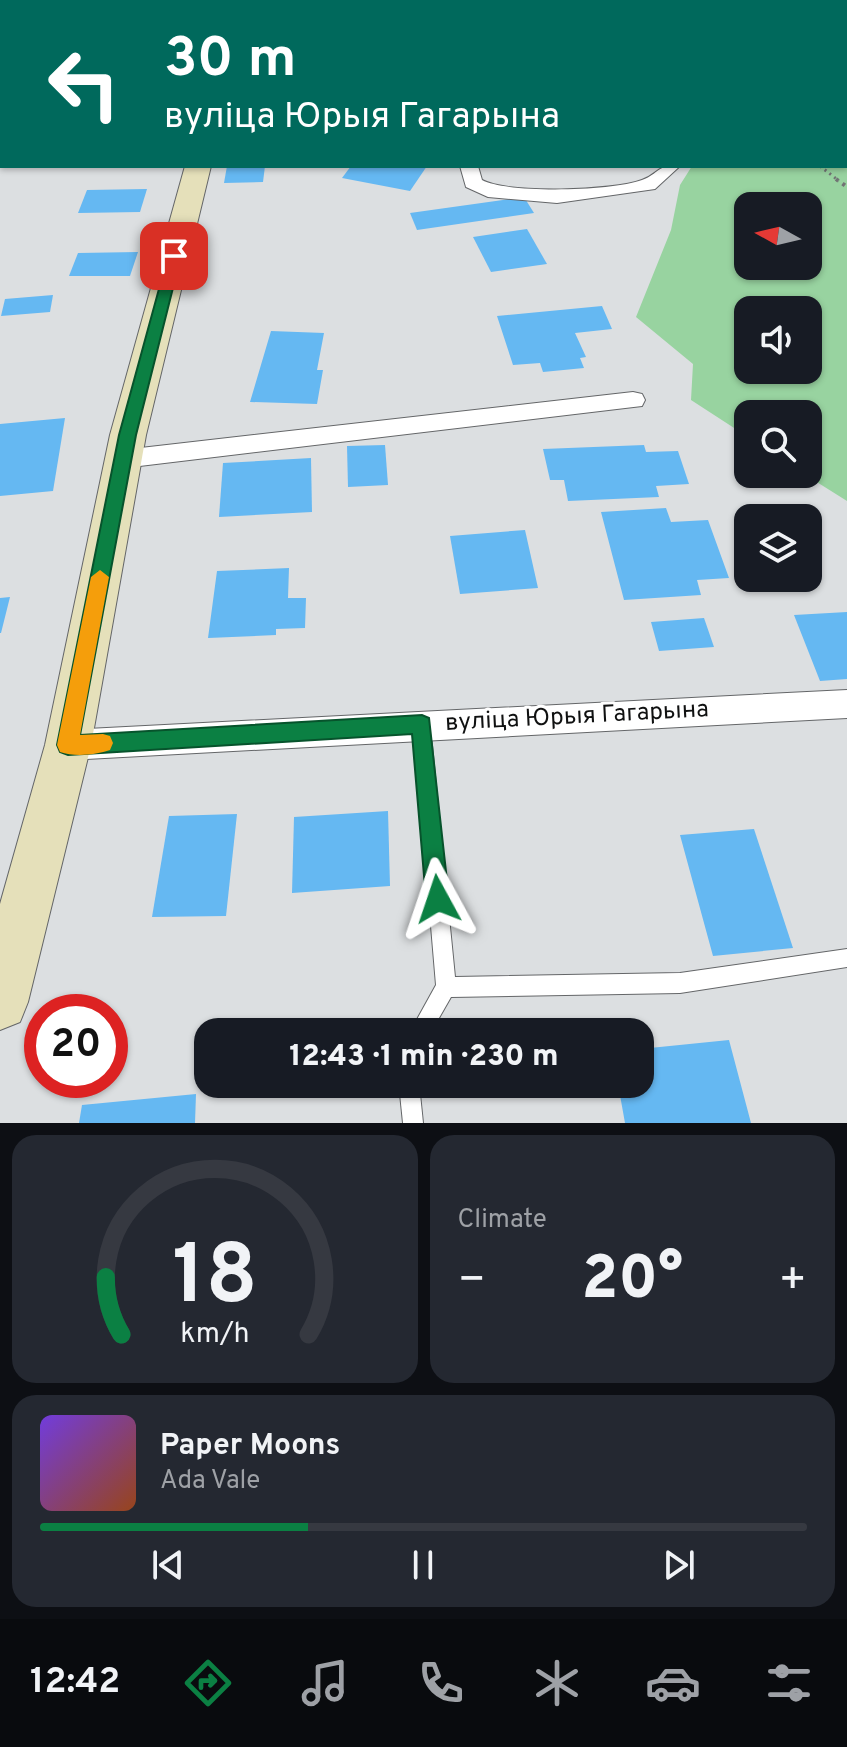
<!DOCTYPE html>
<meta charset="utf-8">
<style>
body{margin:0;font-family:Overpass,sans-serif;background:#242831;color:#f1f3f6;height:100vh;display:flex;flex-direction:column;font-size:30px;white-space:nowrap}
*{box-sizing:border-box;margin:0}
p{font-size:26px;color:#9ea1a6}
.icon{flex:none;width:44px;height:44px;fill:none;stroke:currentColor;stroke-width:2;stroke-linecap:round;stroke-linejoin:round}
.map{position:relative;height:1123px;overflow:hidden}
.details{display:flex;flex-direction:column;gap:12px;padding:12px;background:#0d0f14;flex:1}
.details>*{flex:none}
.guide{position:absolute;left:0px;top:0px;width:848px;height:168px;box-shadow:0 2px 6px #0004;background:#00695c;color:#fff;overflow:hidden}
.needle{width:52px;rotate:278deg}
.tools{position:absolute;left:734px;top:192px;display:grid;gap:16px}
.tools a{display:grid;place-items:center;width:88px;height:88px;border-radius:16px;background:#171b24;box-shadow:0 2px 6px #0004;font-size:40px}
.speed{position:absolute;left:24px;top:994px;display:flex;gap:16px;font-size:40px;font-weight:700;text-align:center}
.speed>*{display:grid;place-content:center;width:104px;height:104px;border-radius:50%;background:#171b24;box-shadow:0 2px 6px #0004;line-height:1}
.speed .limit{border:12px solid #d22;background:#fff;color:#111}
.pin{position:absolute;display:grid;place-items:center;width:68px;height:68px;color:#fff;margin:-34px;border-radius:16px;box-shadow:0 4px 12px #0006}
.me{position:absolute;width:88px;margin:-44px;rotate:355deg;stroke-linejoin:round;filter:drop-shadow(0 0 6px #0008)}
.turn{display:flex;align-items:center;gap:28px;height:168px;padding:0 32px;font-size:36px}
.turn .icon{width:104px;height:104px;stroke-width:2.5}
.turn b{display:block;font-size:56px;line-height:68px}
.big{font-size:60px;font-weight:800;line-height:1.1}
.details .tile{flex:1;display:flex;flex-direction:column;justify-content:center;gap:12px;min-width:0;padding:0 28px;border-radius:24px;background:#242831}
.details .dial{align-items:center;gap:0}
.dial svg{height:208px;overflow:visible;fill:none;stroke:#363941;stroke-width:7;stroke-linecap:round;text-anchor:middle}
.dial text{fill:#f1f3f6;stroke:none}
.song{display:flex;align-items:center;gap:24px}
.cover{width:96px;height:96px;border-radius:12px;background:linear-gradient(135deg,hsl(260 70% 55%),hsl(20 70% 35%))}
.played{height:8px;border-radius:4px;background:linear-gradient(90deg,#0b8043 35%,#363941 35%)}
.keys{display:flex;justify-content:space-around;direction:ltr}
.heat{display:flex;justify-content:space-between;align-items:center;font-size:44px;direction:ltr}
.details .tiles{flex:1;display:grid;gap:12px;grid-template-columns:1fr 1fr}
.tile:last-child{grid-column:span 2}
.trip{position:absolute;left:194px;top:1018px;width:460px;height:80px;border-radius:24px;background:#171b24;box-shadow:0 2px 6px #0004;font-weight:800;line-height:80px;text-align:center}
.tab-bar{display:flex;height:128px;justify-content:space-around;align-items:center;background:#090b0e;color:#9ea1a6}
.tab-bar .icon{width:56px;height:56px}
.tab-bar .on{color:#0b8043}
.tab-bar b{font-size:36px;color:#f1f3f6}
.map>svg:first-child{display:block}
.green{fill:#98d3a0;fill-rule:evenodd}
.building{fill:#65b8f2}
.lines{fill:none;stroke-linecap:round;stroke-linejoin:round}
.lane-casing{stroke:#646668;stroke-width:2}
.street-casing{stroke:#646668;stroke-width:2}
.secondary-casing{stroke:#646668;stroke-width:2}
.path-far1{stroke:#717374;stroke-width:3;stroke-dasharray:2 4;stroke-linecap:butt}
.path{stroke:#717374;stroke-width:4;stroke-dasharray:3 5;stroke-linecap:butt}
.lane{fill:#fff;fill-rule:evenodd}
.street{fill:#fff;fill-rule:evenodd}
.secondary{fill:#e5e0ba;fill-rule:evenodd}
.route{fill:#0b8043;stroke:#07532c;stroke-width:2}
.slow{fill:#f59e0b}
.labels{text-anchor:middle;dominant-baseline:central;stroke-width:6;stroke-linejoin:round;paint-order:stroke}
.street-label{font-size:24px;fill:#101111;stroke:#fff}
</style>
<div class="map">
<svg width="847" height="1123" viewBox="0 0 847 1123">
<rect width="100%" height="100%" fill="#dcdfe1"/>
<path class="green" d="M660,0h187v501l-43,-27h4v-60h-60v23l-57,-37 2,-36 -57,-47 35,-87 9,-45 12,-19h154v-164zM748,206h60v60h-60zM748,310h60v60h-60z"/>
<g class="building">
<polygon points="227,166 265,166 263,182 224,183"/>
<polygon points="351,166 427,166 410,191 342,178"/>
<polygon points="147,189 140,212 78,213 87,190"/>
<polygon points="524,197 534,213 417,230 410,213"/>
<polygon points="527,229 547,264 491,272 473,237"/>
<polygon points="138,252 130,276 69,276 78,253"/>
<polygon points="53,295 50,312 1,316 5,299"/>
<polygon points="602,306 612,329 575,333 586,357 580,358 584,368 543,372 540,363 513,365 497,316"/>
<polygon points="271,331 324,333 317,370 323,370 317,404 250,402"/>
<polygon points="65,418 53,491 0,496 0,424"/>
<polygon points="385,445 388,485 348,487 347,446"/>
<polygon points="644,445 646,452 678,451 689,484 656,486 659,497 568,501 564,480 550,480 543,449"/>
<polygon points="311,458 312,512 219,517 223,463"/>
<polygon points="666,508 671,522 708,520 729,578 697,580 701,595 624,600 601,512"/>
<polygon points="525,530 538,588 460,594 450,536"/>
<polygon points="289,568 288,598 306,598 305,628 276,629 276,635 208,638 217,571"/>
<polygon points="10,597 1,633 0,633 0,598"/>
<polygon points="847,612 847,679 820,681 794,615"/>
<polygon points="704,618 714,647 659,651 651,622"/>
<polygon points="388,811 390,886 292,893 294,817"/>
<polygon points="237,814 226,916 152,917 169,816"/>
<polygon points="754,829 793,948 713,956 680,835"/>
<polygon points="729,1040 751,1123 625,1123 618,1084 640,1084 640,1049"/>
<polygon points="196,1094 195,1123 79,1123 82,1105"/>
</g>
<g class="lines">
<defs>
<g id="lane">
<polygon points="422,718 428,720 430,725 455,977 680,973 847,949 847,967 680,993 451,997 431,1032 410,1032 436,985 414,725 416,720"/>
<polygon points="399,1084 419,1084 423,1123 403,1123"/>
</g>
<g id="street">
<polygon points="343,0 369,0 342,2"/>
<polygon points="635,0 650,0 651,2 636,2"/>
<path d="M460,166h18l4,14c27,14 130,11 160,0 19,-7 11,-14 38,-14l-25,23 -98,14 -69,-6 -22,-10z"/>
<polygon points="633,392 642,394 645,400 642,406 123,468 114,465 110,459 114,453 123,450"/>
<polygon points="847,690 847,718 68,760 57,755 52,745 57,735 68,730"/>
</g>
<polygon id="secondary" points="185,166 211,166 146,435 91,745 28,1002 20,1022 0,1030 0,904 45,745 110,435"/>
</defs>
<use href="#lane" class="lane-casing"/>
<use href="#street" class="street-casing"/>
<use href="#secondary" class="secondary-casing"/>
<polyline class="path-far1" points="820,166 839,181"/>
<polyline class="path" points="836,179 847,187"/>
<use href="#lane" class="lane"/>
<use href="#street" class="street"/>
<use href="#secondary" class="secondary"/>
</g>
<polygon class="route" points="174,252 181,256 136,435 80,735 422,715 429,718 449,899 446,908 438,911 429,908 426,899 412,734 68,755 60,752 57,745 119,435 168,256"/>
<path class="slow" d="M100,570l9,7 -29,158 23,-1 7,2 3,7 -3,7c-14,5 -36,7 -50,2l-3,-7 34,-168z"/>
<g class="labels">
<g class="street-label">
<text transform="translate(577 717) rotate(-3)">вуліца Юрыя Гагарына</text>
</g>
</g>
</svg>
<div class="tools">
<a><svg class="needle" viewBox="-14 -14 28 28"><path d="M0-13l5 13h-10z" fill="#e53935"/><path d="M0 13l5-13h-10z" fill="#9ea1a6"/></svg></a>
<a><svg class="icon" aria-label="sound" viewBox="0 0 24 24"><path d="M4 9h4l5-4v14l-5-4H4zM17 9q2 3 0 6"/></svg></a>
<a><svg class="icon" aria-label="search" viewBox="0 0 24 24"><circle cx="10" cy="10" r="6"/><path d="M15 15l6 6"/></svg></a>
<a><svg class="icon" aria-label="layers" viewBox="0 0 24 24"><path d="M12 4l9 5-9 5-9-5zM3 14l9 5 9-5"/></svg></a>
</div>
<div class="speed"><div class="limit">20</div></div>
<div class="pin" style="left:174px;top:256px;background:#d93025"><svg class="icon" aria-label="arrive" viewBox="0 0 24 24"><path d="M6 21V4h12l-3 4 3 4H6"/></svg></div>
<svg class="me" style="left:438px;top:899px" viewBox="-20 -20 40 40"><path d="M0-17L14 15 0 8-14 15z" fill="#0b8043" stroke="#fff" stroke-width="4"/></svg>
<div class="trip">12:43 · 1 min · 230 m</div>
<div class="guide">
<div class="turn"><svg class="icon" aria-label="left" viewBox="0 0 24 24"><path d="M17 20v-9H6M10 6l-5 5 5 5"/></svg><div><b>30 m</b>вуліца Юрыя Гагарына</div></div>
</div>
</div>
<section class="details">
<div class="tiles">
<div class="tile dial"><svg viewBox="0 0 100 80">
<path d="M14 69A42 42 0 1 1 86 69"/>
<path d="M14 69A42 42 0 0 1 8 47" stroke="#0b8043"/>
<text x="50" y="56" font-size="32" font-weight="700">18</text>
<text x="50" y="72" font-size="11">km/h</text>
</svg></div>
<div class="tile"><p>Climate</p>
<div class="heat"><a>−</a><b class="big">20°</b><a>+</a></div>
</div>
<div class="tile">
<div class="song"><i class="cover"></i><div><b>Paper Moons</b><p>Ada Vale</p></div></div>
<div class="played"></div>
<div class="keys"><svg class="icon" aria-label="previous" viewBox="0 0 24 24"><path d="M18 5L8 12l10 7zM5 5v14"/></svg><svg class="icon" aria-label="pause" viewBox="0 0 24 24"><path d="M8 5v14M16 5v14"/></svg><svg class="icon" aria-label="next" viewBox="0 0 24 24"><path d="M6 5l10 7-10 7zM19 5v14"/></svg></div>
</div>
</div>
</section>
<nav class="tab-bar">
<b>12:42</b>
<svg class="icon on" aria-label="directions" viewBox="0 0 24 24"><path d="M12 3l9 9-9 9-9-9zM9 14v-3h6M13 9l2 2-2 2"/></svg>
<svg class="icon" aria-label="music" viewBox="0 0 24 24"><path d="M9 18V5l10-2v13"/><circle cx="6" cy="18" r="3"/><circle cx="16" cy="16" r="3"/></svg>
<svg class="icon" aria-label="phone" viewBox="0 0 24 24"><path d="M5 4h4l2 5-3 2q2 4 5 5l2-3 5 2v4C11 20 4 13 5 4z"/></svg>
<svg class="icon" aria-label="climate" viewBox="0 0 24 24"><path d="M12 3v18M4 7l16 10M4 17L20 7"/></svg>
<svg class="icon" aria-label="car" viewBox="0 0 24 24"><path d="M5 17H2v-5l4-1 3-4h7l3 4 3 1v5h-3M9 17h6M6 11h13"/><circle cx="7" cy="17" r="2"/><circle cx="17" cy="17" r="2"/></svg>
<svg class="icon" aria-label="filters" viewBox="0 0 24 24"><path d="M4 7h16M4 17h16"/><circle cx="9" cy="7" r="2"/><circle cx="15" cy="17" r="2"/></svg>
</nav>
